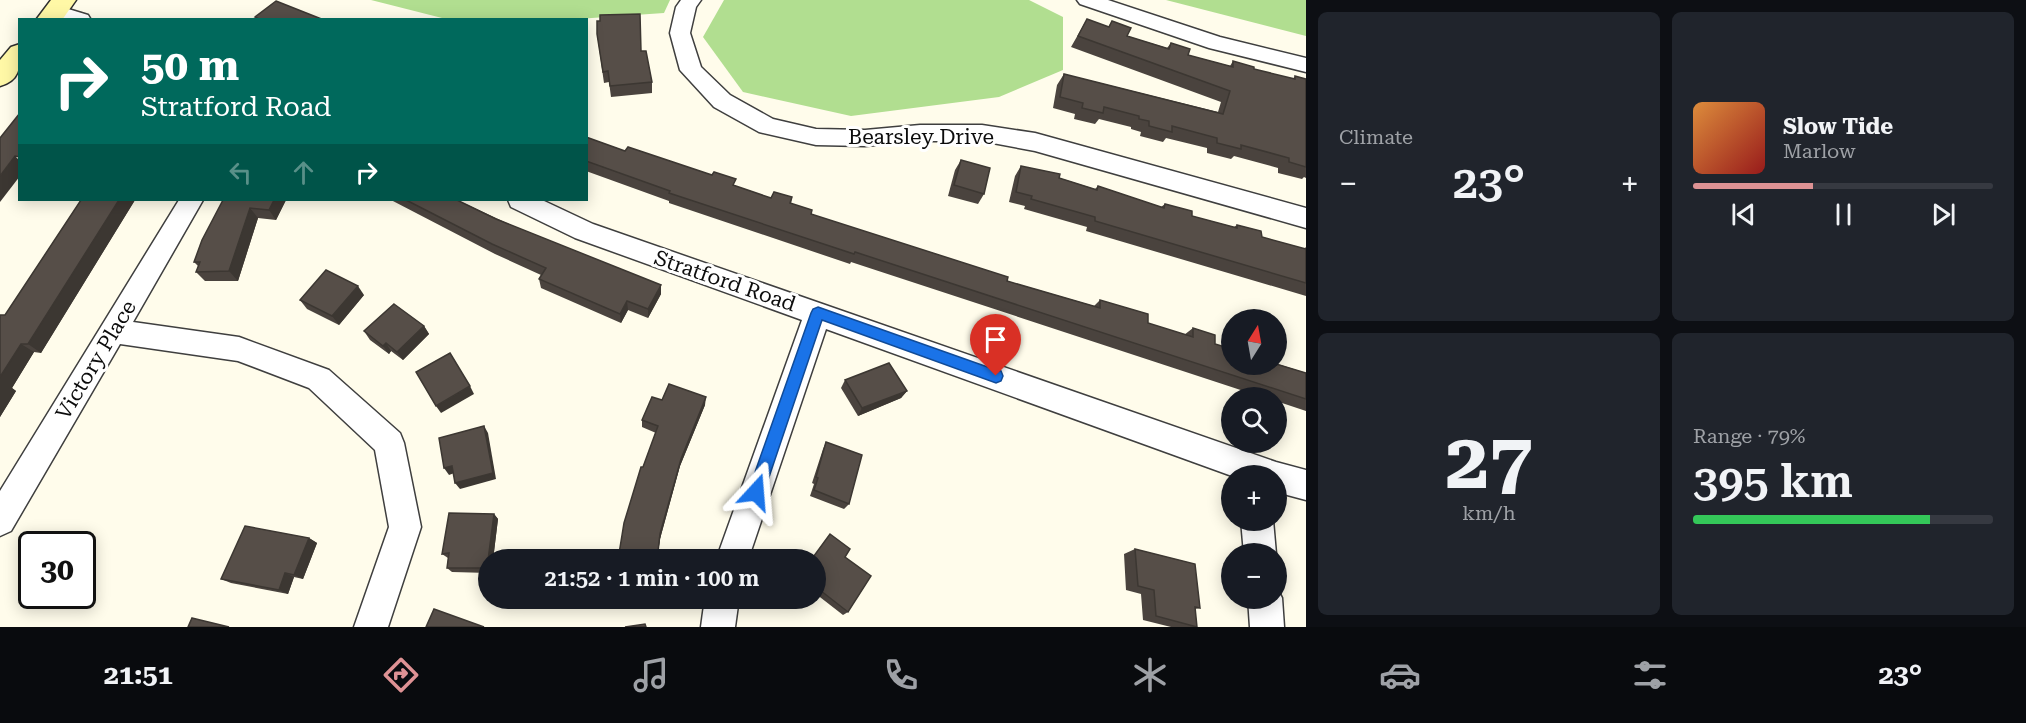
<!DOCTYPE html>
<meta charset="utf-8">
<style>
body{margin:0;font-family:"Roboto Serif",serif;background:#20242c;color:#f1f3f6;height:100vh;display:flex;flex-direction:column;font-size:22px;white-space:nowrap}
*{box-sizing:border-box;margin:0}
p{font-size:20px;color:#9ea1a6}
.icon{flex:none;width:33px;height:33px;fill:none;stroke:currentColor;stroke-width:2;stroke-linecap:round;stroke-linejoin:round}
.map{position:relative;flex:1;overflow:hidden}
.side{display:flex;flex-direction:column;gap:12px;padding:12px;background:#0d0f14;width:720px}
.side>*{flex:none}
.banner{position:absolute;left:18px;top:18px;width:570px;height:183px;border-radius:0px;box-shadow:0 3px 15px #0003;background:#00695c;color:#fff;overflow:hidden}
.needle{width:39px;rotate:11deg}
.controls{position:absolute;left:1221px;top:309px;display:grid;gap:12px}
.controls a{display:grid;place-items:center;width:66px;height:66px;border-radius:50%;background:#171b24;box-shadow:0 3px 15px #0003;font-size:30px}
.speed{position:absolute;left:18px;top:531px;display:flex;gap:12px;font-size:30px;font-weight:700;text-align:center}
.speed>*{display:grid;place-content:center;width:78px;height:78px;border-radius:50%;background:#171b24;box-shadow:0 3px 15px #0003;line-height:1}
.speed .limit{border:3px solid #111;border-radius:9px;background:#fff;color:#111}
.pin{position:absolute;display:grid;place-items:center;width:51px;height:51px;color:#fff;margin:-62px -26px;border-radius:50% 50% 50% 0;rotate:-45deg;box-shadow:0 0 6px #0007}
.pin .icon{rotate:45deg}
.me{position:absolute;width:66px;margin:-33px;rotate:19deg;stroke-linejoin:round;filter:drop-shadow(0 0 4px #0008)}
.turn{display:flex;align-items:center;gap:21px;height:126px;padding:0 24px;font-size:27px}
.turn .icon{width:78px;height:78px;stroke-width:2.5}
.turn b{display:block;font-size:42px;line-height:51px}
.lanes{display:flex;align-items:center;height:57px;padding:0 24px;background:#0003;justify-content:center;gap:30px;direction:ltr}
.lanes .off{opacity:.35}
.big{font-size:45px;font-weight:600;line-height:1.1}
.side .tile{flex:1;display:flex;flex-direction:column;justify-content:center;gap:9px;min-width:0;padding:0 21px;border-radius:9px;background:#20242c}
.side .dial{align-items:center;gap:0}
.dial b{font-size:78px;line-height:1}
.song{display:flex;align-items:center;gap:18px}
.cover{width:72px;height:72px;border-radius:9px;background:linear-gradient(135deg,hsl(30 70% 55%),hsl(0 70% 35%))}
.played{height:6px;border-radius:3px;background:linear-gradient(90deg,#de9294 40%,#363941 40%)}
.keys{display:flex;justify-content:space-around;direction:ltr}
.heat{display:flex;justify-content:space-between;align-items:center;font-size:33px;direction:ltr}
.charge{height:9px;border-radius:4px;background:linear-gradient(90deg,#34c759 79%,#363941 0)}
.side .tiles{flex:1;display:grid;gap:12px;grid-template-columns:repeat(2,1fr)}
.trip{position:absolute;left:478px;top:549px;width:348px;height:60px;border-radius:30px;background:#171b24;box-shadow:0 3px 15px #0003;font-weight:600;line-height:60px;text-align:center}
.menu{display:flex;height:96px;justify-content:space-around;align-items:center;background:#090b0e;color:#9ea1a6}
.menu .icon{width:42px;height:42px}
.menu .selected{color:#de9294}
.menu b{font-size:27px;color:#f1f3f6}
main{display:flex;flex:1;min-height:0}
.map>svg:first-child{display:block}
.forest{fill:#b1de90}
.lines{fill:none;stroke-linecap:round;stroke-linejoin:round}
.street-casing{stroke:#3f3f3f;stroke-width:3}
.secondary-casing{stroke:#2e2e2e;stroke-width:3}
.street{fill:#fff;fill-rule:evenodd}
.secondary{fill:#fff8a6;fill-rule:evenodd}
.wall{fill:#4a433e}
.shaded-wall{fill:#3c3732}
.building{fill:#564e48;stroke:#3c3732;stroke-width:1.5}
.route{fill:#1a73e8;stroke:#114b97;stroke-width:1.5}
.labels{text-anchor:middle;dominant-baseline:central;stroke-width:6;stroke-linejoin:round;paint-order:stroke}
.street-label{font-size:21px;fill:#0c0c0c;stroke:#fff}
</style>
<main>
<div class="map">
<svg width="1306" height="627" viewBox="0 0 1306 627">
<rect width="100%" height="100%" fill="#fffceb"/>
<g class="forest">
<polygon points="371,0 670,0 664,13 563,20 446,19"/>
<polygon points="724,0 1029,0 1063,17 1063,70 999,97 851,116 743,92 703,37"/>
<polygon points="1166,0 1306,0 1306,36"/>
</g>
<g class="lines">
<defs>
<g id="street">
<polygon points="681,0 701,0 696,7 690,33 701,67 730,95 773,119 816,129 865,130 920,125 982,125 1035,133 1306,208 1306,228 1035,151 982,141 920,141 865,146 816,145 759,132 714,107 680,70 670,33 676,7"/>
<polygon points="1077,0 1108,0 1220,37 1306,58 1306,72 1209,48 1080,4"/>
<path d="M55,5l33,10 3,5c-14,0 -38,4 -46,-9l3,-5z"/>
<polygon points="179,200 203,200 133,322 239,337 329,370 400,433 404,443 421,527 388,627 354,627 389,527 375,450 309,388 238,361 120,344 11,531 0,536 0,491"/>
<polygon points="508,200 542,200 593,224 1276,462 1306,470 1306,500 1276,492 1276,476 1232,476 826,329 748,560 716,560 802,320 575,238 511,207"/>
<polygon points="1241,520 1273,520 1276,554 1244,554"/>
<polygon points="1276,586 1282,598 1284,627 1250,627 1248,598 1276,598"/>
<polygon points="705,598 739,598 735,627 701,627"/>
</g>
<g id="secondary">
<polygon points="51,0 76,0 62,20 36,20"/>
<path d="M20,44c0,20 2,36 -20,42v-26l11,-13z"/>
</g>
</defs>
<use href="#street" class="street-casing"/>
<use href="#secondary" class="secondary-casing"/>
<use href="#street" class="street"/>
<use href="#secondary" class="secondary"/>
</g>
<g class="wall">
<polygon points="1087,19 1108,27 1112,21 1127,36 1167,48 1171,43 1188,55 1230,66 1233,61 1254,69 1293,79 1295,76 1306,79 1306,178 1304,177 1302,179 1278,173 1278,168 1234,156 1231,159 1207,153 1207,148 1166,138 1163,142 1140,136 1141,132 1131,129 1131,127 1099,119 1095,124 1074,119 1075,114 1053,108 1057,85 1064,74 1218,112 1221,102 1071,47"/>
<polygon points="597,34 641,51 652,82 652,93 611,97 609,82 604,83"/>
<polygon points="586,137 625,151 771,198 792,197 791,204 811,214 1007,281 1094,306 1100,300 1148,323 1184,335 1193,328 1215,344 1306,373 1306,411 1276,401 1276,398 1265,398 851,262 850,264 669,203 669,201 586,171"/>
<polygon points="961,160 984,194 978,204 948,196 955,170"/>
<polygon points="1021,166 1095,189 1098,186 1161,207 1165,204 1192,216 1234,227 1237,225 1262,237 1304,249 1306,247 1306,296 1086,231 1087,227 1024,209 1025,206 1009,202 1015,176"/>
<polygon points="81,200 135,200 41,353 34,352 12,388 16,391 0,417 0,315 5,315"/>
<polygon points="223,200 286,200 276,220 258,218 238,281 205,281 196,272 198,266 194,262"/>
<polygon points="391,200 457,200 661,294 648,318 628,310 621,323 541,288 539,279 541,275 495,254"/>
<polygon points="364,295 339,325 307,309 300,300"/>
<polygon points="424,326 429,334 403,360 391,351 389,354 370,340 364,331"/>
<polygon points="845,380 907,391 901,398 858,416 841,388"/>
<polygon points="662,400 705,405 680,466 660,539 657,560 618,560 643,467 656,433 642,427 642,420"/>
<polygon points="826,442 849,504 844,509 810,496 814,484 812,483 823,449"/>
<polygon points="494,514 498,519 493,560 489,560 489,573 452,572 447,568 448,558 442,554"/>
<polygon points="309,538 317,543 303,579 294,577 288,594 231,583 221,579"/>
<polygon points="1135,549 1200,608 1195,609 1197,627 1171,627 1143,620 1141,594 1126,590 1124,554"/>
<polygon points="845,557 848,612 843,615 816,594 816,560"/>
<polygon points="613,598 652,598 651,605 614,600"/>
</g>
<g class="shaded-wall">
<polygon points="15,156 20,161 20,176 0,202 0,176"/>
<polygon points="119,200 135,200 41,353 28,344"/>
<polygon points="274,200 286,200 276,220 269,210"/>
<polygon points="250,208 258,218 238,281 229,271"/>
<polygon points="661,285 661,294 648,318 648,309"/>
<polygon points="358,286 364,295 339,325 332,316"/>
<polygon points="627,301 628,310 621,323 620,314"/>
<polygon points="424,326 429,334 403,360 397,352"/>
<polygon points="386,343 391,351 389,354 383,346"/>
<polygon points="21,344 34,352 12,388 16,391 0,417 0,377"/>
<polygon points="470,386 474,394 441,413 436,406"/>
<polygon points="907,391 901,398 858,416 862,408"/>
<polygon points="706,397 705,405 680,466 660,539 657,560 660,534 681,459"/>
<polygon points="484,426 488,433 496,479 460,489 455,483"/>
<polygon points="452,466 457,472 449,475 444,468"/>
<polygon points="494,514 498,519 493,560 489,560 489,571 487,568"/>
<polygon points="309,538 317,543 303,579 294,575"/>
<polygon points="285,573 294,577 288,594 279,590"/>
</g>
<g class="building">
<polygon points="276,1 324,20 261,20 255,17"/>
<polygon points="640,14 641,51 646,51 652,82 610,86 608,71 603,72 597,34 597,21 600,21 600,15"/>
<polygon points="1087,19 1109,27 1112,21 1131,28 1127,36 1169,49 1171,43 1190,49 1188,55 1233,67 1233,61 1254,67 1254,69 1295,79 1295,76 1306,79 1306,167 1289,162 1289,158 1241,145 1241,149 1217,143 1217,138 1172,126 1172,132 1149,126 1149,121 1139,119 1139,116 1104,107 1103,113 1082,108 1083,103 1060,97 1064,74 1223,114 1230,91 1078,36"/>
<polygon points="20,113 20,157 15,156 0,176 0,138"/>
<polygon points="586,137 625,151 628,147 712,175 714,172 736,179 733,185 771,198 774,192 792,197 790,203 812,210 811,214 1008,277 1007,281 1100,308 1100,300 1148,314 1148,323 1193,337 1193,328 1215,335 1215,344 1232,349 1232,364 1276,364 1306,373 1306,399 855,252 854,254 669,193 670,191 586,161"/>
<polygon points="961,160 990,168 984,194 954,185"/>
<polygon points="1021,166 1060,174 1059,178 1097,190 1098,186 1164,208 1165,204 1192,211 1192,216 1237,228 1237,225 1261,231 1262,237 1306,249 1306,283 1095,221 1095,217 1031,199 1032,196 1016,192"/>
<polygon points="81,200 119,200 28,344 21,344 0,377 0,315 5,315"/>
<polygon points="223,200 274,200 269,210 250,208 229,271 196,272 200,262 194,262 202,240"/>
<polygon points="406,200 457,200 496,219 661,285 648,309 627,301 620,314 539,279 546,268 492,244"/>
<polygon points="326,270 358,286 332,316 300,300"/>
<polygon points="394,304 424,326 397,352 386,343 383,346 364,331"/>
<polygon points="450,353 470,386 436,406 416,372"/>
<polygon points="889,363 907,391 862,408 845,380"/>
<polygon points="669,384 706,397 681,459 660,534 657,560 618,560 624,523 641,467 643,467 658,426 642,420 652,397 662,400"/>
<polygon points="484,426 493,473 455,483 452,466 444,468 439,438"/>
<polygon points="826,442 862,455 849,504 814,490 818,478 816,477"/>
<polygon points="449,513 494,514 487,568 447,568 449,553 442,554"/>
<polygon points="245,526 309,538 294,575 285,573 279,590 221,579"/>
<polygon points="830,534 850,549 845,557 871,576 848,612 816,587 816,560 811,560"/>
<polygon points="1135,549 1195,564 1200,608 1195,607 1197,627 1156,616 1154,590 1138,586"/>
<polygon points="631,598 652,598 651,601"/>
<polygon points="434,609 484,627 426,627"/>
<polygon points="192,618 229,627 188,627"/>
<polygon points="645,624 646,627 625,627"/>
</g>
<polygon class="route" points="818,307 996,370 1001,371 1003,376 1001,381 996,383 822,320 764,492 761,498 756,500 750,498 748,492 811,313 813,309"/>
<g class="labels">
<g class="street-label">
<text x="921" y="137">Bearsley Drive</text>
<text transform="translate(725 281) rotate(19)">Stratford Road</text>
<text transform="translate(96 360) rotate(-59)">Victory Place</text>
</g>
</g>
</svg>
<div class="controls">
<a><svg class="needle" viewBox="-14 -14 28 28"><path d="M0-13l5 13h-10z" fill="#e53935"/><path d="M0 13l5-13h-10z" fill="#9ea1a6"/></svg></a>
<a><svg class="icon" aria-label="search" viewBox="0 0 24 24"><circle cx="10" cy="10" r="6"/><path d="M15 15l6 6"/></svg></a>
<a>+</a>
<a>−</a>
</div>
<div class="speed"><div class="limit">30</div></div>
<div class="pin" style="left:996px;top:376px;background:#d93025"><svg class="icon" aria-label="arrive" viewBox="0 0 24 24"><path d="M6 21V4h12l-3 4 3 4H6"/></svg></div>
<svg class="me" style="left:756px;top:492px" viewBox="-20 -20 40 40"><path d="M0-17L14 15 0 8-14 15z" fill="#1a73e8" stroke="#fff" stroke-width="4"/></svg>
<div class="trip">21:52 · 1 min · 100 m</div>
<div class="banner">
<div class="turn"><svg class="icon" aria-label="right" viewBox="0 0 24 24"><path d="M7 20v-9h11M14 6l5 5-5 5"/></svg><div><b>50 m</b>Stratford Road</div></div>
<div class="lanes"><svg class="icon off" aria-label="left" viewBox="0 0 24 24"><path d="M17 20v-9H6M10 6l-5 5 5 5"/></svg><svg class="icon off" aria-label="ahead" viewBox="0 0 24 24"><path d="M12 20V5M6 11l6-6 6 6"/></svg><svg class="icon" aria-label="right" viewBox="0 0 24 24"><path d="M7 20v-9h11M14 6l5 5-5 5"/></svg></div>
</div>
</div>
<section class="side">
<div class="tiles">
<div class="tile"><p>Climate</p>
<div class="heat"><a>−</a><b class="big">23°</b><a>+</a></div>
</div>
<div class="tile">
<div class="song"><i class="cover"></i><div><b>Slow Tide</b><p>Marlow</p></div></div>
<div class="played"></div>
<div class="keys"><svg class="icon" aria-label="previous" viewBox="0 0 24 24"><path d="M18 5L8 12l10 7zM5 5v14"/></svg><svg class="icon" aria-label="pause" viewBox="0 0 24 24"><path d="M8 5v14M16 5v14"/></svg><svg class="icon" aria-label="next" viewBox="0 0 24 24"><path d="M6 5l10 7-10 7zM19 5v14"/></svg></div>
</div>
<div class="tile dial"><b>27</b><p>km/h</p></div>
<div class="tile"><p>Range · 79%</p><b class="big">395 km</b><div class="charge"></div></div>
</div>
</section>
</main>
<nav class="menu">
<b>21:51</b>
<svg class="icon selected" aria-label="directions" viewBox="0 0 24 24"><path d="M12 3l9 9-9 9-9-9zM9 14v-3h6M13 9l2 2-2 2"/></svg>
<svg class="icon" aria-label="music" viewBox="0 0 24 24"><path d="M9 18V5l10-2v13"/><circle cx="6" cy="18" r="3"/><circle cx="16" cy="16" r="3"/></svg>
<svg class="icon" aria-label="phone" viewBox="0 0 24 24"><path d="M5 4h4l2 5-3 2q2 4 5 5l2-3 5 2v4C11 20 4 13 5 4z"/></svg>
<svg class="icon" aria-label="climate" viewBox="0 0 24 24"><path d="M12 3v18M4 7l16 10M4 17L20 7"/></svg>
<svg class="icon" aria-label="car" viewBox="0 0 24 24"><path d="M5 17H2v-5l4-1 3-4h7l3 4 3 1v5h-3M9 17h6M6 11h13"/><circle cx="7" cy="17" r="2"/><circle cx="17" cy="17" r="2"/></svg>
<svg class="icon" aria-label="filters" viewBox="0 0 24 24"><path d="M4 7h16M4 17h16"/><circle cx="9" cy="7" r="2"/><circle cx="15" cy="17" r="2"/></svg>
<b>23°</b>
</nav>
